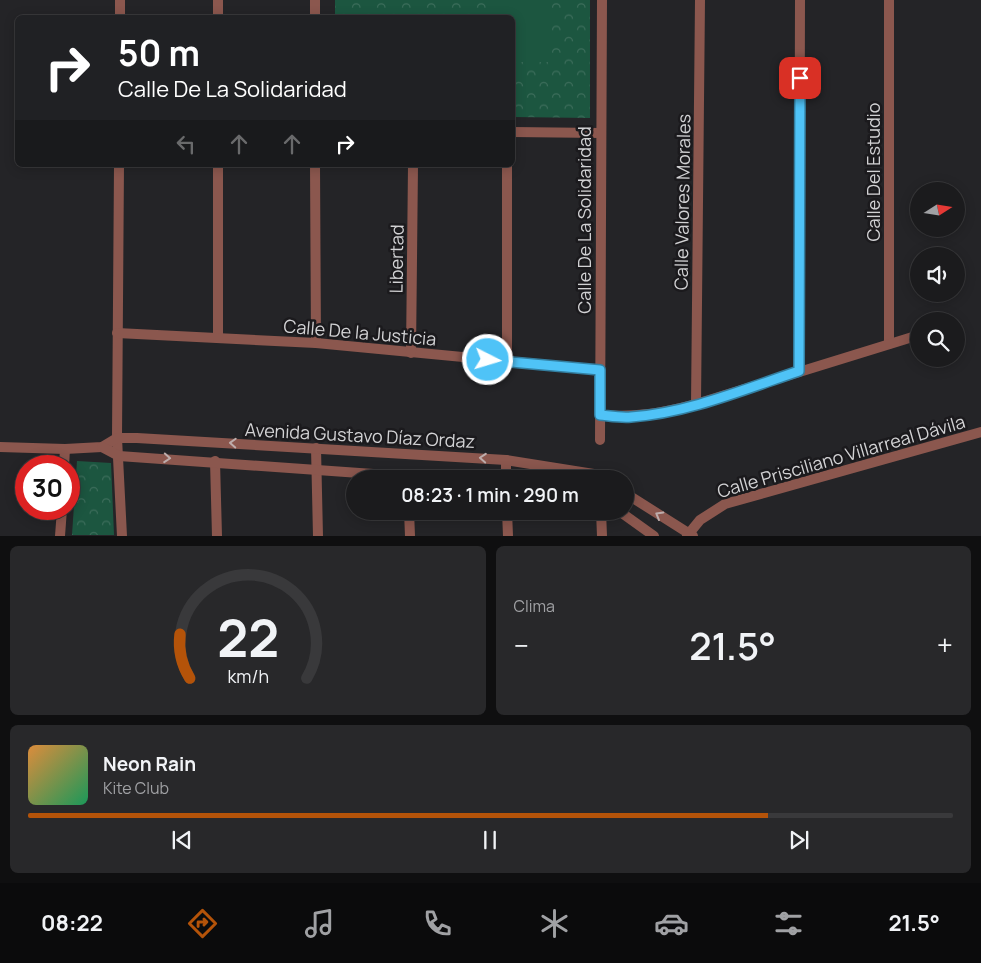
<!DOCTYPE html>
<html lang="es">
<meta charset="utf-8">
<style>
body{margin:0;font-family:Manrope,sans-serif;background:#28282a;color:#f1f3f6;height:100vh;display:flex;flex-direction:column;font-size:19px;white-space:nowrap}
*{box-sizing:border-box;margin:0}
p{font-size:16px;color:#a0a1a4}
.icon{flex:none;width:28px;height:28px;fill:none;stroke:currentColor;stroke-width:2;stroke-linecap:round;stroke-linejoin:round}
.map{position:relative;height:536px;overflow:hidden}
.side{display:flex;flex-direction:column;gap:10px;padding:10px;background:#0f0f10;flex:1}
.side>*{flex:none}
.top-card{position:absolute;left:15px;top:15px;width:500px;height:152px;border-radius:8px;box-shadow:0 2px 12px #0003,0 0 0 1px #39393b;background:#202124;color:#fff;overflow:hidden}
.needle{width:32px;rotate:78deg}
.buttons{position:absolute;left:910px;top:182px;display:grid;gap:10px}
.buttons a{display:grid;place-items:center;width:55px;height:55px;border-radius:50%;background:#1b1b1d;box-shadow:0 2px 12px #0003,0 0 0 1px #39393b;font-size:25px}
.speed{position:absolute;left:15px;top:455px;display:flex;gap:10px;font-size:25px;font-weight:700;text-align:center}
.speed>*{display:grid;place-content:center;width:65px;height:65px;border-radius:50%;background:#1b1b1d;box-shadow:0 2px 12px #0003,0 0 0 1px #39393b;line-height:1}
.speed .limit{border:8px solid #d22;background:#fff;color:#111}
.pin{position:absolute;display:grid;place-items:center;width:42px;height:42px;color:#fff;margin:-21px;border-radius:10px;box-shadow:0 2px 8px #0006}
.me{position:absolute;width:55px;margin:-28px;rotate:95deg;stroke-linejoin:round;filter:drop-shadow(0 0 4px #0008)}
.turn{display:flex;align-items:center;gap:18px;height:105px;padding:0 20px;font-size:22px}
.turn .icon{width:65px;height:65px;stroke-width:2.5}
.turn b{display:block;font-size:35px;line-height:42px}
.lanes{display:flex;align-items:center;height:48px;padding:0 20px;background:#0003;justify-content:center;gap:25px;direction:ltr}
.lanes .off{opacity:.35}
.big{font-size:38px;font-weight:600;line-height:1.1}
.side .widget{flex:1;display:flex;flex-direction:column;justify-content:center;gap:8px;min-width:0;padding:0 18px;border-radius:8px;background:#28282a}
.side .dial{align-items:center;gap:0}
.dial svg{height:130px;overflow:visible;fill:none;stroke:#39393b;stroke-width:7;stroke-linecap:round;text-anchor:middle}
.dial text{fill:#f1f3f6;stroke:none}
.song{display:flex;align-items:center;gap:15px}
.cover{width:60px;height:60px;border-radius:8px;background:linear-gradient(135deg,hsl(30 70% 55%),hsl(150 70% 35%))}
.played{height:5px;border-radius:2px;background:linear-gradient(90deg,#b45309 80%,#39393b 80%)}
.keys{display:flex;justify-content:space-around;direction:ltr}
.heat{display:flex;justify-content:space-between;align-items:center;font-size:28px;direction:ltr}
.side .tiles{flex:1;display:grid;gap:10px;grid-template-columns:1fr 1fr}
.widget:last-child{grid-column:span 2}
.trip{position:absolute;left:346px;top:470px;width:288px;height:50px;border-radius:25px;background:#1b1b1d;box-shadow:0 2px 12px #0003,0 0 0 1px #39393b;font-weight:600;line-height:50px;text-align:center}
.tab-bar{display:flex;height:80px;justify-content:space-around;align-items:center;background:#0b0b0c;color:#a0a1a4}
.tab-bar .icon{width:35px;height:35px}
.tab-bar .on{color:#b45309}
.tab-bar b{font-size:22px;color:#f1f3f6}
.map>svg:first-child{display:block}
.park{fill:url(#park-crowns)}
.pitch{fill:#1c5640}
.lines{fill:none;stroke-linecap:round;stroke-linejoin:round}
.minor{stroke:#8b574e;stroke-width:10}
.tertiary{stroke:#8b574e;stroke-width:10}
.oneway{stroke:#bdadac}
.route-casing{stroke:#337fa1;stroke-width:12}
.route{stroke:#4fc3f7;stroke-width:9}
.labels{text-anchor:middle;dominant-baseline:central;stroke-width:5;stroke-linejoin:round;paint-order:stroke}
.street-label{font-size:18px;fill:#d2d2d4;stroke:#1b1a1d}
</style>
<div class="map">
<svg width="981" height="536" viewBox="0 0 981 536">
<defs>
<pattern id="park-crowns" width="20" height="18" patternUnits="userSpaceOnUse" patternTransform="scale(1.25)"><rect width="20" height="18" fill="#1c5640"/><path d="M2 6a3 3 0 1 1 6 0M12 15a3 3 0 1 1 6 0" fill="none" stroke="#3c6d5b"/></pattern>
</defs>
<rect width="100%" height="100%" fill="#242427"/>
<g class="park">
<polygon points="335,0 590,0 590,118 513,117 512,18 335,18"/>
<polygon points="77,461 111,463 114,535 72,535"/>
</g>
<polygon class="pitch" points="487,0 552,0 552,62 513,62 512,18 487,17"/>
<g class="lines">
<g class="minor">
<polyline points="218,0 218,18"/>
<polyline points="889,0 889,344"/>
<polyline points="120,18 120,0"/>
<polyline points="315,18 315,0"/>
<polyline points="512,132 601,133"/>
<polyline points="119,165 117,438 122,536"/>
<polyline points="218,165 218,338"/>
<polyline points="315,165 316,343"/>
<polyline points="507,165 507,361"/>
<polyline points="117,333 316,343 600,370"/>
<polyline points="411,353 413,165"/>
<polyline points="799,371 800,0"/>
<polyline points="696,404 700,0"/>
<path d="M600,415c35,3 62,-2 96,-11l223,-69"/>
<polyline points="600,440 602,0"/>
<polyline points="316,448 318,536"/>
<polyline points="215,461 217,536"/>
<polyline points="64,466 65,449"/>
<polyline points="506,479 506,460"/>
<polyline points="409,511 410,536"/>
<polyline points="507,511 508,536"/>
<polyline points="601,511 602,536"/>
<polyline points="60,536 62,509"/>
<polyline points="687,536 700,520 725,504 981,432"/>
</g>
<g class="tertiary">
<polyline points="0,447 65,449 102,447 117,438 137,438 506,460 600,475 605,479"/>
<polyline points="102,447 119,456 444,479"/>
<polyline points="625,493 693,536"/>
<polyline points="619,511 654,536"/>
</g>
</g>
<defs><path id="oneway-chevron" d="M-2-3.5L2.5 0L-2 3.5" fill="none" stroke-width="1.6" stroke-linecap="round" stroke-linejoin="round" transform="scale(1.25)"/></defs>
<g class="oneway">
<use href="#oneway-chevron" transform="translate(233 443) rotate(-177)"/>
<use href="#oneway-chevron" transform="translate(167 458) rotate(4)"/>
<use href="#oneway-chevron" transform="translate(483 458) rotate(-176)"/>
<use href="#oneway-chevron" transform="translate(659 515) rotate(-150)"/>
</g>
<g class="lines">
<defs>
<path id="route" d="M488,360l112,10v45c10,1 21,3 31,2 57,-4 114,-28 168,-46l1,-293"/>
</defs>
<use href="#route" class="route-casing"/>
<use href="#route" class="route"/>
</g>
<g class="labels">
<g class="street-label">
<text transform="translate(873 172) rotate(-90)">Calle Del Estudio</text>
<text transform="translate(682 202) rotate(-89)">Calle Valores Morales</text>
<text transform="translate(584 220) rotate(-90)">Calle De La Solidaridad</text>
<text transform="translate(396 259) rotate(-89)">Libertad</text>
<text transform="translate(360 332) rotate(5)">Calle De la Justicia</text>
<text transform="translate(360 435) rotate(3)">Avenida Gustavo Díaz Ordaz</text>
<text transform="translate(841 456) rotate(-16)">Calle Prisciliano Villarreal Dávila</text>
</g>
</g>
</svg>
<div class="buttons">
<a><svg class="needle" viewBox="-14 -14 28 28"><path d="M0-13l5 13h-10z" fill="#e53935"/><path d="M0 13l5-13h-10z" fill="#a0a1a4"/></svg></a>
<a><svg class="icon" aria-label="sound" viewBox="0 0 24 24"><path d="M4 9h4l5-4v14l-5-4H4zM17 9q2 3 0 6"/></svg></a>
<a><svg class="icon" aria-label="search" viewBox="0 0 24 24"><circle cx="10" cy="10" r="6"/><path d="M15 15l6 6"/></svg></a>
</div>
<div class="speed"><div class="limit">30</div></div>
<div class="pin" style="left:800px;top:78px;background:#d93025"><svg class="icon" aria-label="arrive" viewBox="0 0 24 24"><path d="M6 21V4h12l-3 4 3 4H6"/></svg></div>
<svg class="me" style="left:488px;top:360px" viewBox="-20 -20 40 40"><circle r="17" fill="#4fc3f7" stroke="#fff" stroke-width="3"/><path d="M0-11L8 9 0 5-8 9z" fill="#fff"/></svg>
<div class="trip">08:23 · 1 min · 290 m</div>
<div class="top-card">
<div class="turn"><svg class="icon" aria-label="right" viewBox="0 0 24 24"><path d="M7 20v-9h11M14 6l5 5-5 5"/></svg><div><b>50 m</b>Calle De La Solidaridad</div></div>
<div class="lanes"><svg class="icon off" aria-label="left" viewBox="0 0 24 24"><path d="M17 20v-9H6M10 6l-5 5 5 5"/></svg><svg class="icon off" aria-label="ahead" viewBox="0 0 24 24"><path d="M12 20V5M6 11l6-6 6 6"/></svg><svg class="icon off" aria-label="ahead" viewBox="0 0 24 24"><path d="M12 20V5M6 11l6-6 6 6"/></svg><svg class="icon" aria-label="right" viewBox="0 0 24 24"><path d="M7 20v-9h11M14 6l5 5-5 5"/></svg></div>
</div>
</div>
<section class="side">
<div class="tiles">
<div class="widget dial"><svg viewBox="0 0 100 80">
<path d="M14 69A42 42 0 1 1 86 69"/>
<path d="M14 69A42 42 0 0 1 8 42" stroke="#b45309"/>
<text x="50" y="56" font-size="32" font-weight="700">22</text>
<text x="50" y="72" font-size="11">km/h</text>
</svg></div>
<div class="widget"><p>Clima</p>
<div class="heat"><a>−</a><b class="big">21.5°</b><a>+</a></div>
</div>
<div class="widget">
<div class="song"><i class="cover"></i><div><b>Neon Rain</b><p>Kite Club</p></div></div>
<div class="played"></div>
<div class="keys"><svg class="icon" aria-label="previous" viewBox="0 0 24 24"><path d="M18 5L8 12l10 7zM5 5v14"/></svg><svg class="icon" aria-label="pause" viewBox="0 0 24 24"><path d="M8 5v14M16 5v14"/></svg><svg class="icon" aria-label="next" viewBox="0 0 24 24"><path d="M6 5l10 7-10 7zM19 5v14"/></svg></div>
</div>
</div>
</section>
<nav class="tab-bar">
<b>08:22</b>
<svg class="icon on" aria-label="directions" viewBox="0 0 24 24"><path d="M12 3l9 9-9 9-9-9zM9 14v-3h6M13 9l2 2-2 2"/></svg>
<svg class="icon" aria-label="music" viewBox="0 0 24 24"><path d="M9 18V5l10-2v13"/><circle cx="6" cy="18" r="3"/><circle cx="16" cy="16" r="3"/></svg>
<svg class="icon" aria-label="phone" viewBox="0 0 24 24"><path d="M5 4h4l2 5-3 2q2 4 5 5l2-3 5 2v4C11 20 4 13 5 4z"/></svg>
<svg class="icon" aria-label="climate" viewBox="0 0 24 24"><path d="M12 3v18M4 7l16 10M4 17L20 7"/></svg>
<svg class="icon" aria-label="car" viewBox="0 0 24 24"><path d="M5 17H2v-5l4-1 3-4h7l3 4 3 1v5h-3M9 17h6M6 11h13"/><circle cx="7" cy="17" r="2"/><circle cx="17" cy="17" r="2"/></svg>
<svg class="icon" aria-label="filters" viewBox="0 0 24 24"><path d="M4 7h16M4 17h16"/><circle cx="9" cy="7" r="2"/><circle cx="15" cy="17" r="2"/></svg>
<b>21.5°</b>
</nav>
